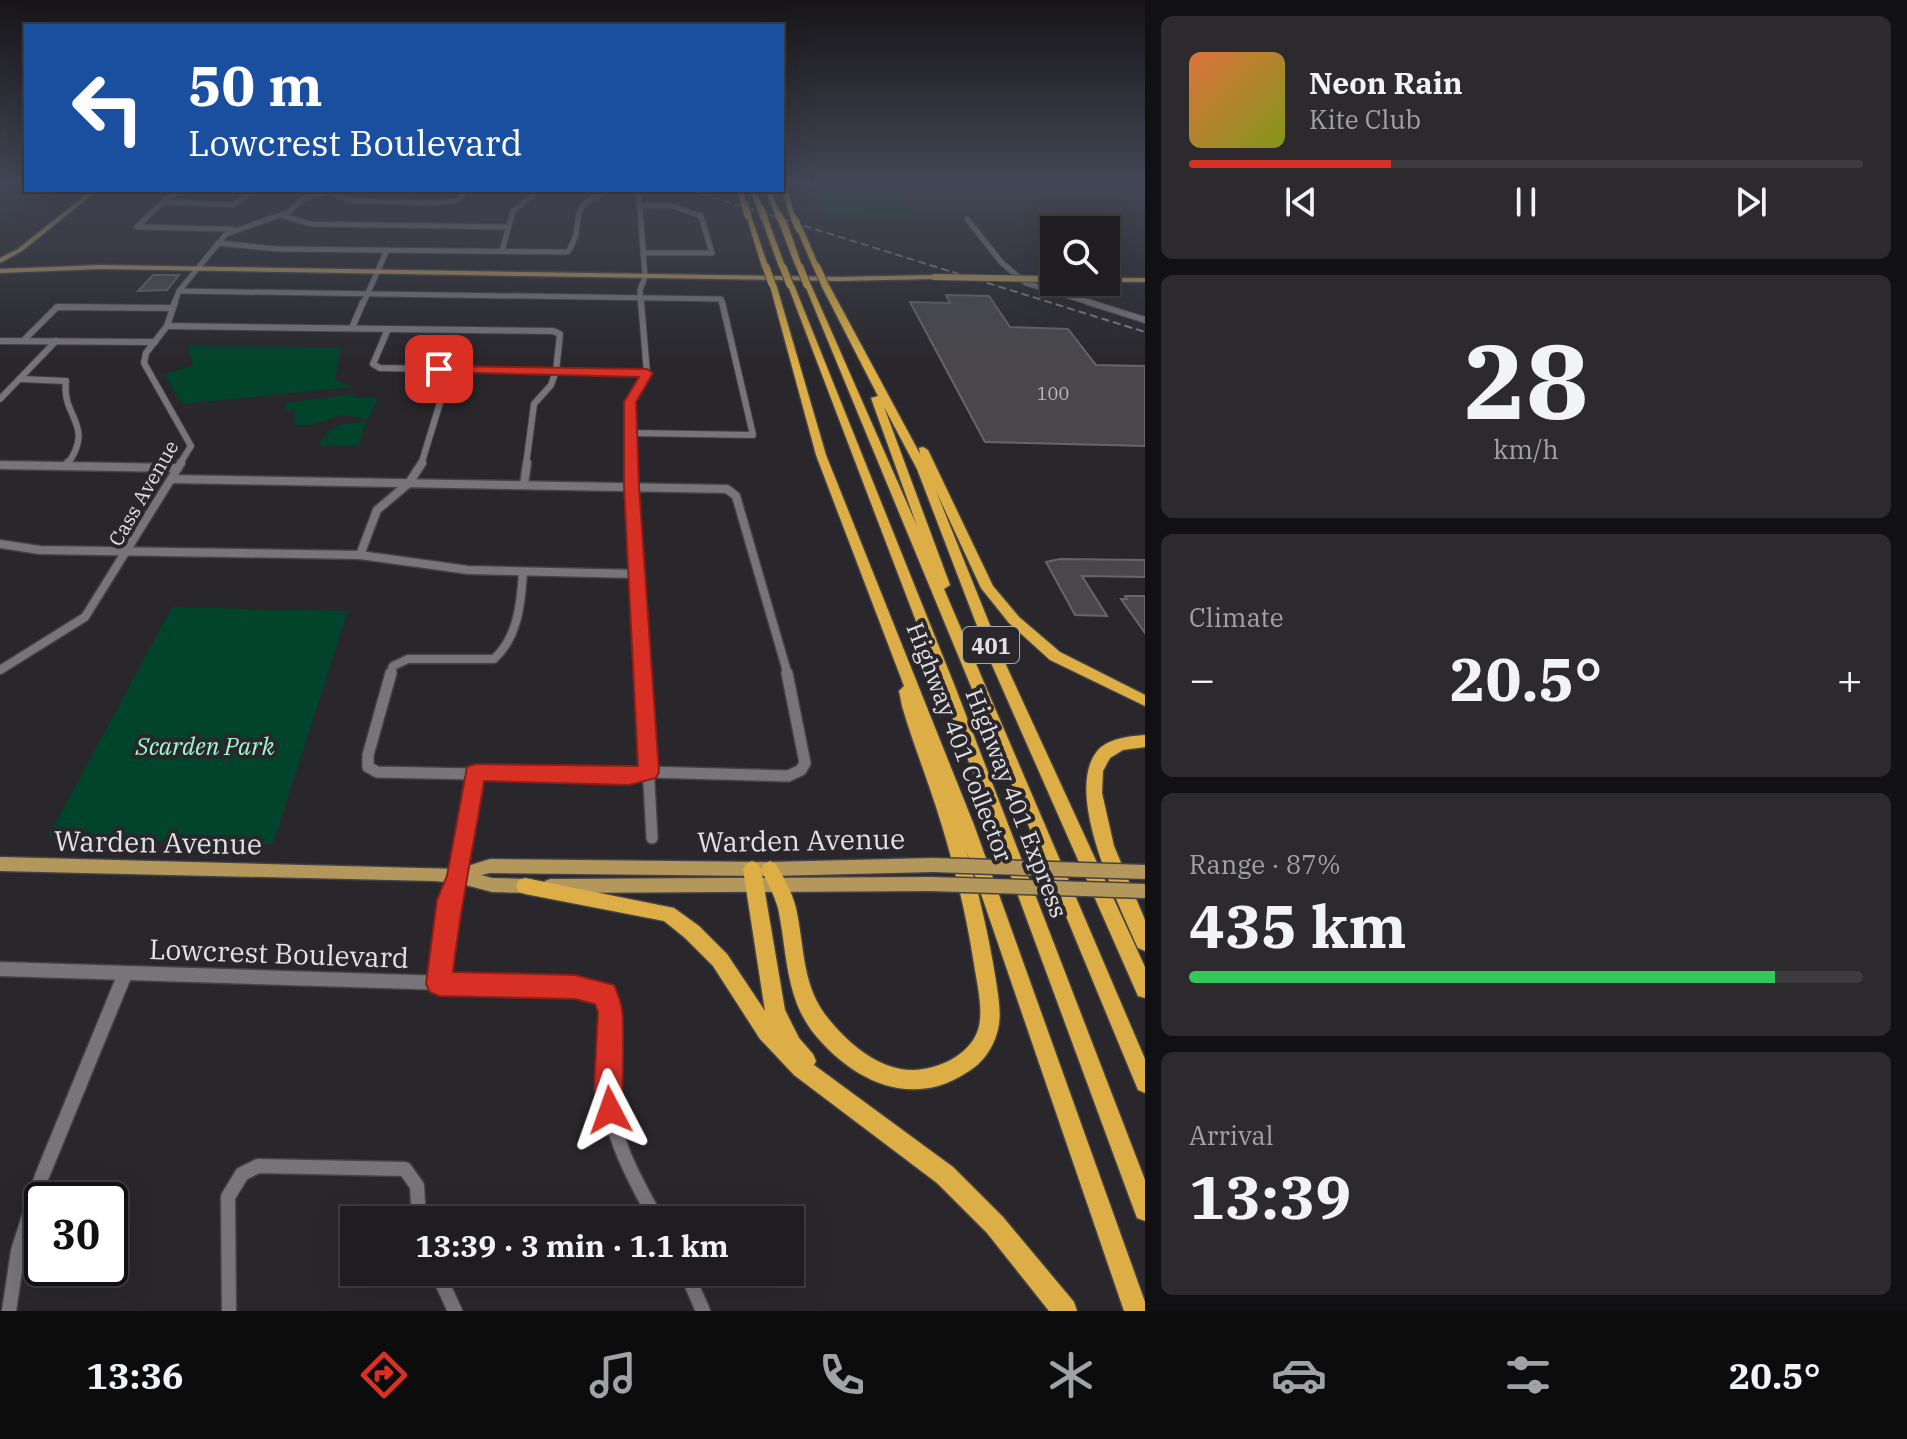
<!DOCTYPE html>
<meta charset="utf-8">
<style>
body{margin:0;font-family:"IBM Plex Serif",serif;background:#2c2a2d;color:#f1f3f6;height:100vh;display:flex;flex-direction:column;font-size:30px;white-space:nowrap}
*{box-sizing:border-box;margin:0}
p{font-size:26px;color:#a1a2a5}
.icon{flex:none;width:44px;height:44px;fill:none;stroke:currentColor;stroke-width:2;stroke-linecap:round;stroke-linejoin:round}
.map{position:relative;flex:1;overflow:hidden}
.details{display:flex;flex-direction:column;gap:16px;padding:16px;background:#111012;width:762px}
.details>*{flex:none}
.hud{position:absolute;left:24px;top:24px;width:760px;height:168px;border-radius:0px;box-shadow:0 8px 32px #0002,0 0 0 2px #3c3b3e;background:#1a4fa0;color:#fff;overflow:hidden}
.fabs{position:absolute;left:1040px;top:216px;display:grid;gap:16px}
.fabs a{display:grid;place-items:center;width:80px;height:80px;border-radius:0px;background:#1f1d20;box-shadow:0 8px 32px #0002,0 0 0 2px #3c3b3e;font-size:40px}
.speed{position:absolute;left:24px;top:1182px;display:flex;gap:16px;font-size:40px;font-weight:700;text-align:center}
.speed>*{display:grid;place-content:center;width:104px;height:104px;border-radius:50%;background:#1f1d20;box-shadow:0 8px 32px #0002,0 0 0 2px #3c3b3e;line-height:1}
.speed .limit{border:4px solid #111;border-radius:12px;background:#fff;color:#111}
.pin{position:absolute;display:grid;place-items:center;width:68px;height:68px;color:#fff;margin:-34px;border-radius:16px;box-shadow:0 4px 12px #0006}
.me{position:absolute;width:88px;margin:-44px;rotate:356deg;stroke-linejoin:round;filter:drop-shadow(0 0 6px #0008)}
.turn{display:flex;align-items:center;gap:28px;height:168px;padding:0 32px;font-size:36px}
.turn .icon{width:104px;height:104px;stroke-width:2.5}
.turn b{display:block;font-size:56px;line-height:68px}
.big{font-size:60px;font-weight:700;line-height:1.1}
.details .widget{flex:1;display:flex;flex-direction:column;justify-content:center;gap:12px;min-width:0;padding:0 28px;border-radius:12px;background:#2c2a2d}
.details .dial{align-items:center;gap:0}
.dial b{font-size:104px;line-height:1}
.song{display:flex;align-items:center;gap:24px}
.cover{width:96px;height:96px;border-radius:12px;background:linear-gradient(135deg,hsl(20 70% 55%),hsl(70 70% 35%))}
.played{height:8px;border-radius:4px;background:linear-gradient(90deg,#d93025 30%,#3c3b3e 30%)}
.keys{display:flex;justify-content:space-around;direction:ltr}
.heat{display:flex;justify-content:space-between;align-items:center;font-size:44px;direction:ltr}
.charge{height:12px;border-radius:6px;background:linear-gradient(90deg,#34c759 87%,#3c3b3e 0)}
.trip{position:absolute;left:340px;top:1206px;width:464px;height:80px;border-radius:0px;background:#1f1d20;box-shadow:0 8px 32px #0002,0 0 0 2px #3c3b3e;font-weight:700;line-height:80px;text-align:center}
.tab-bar{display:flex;height:128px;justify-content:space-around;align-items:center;background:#0c0c0d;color:#a1a2a5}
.tab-bar .icon{width:56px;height:56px}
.tab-bar .current{color:#d93025}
.tab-bar b{font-size:36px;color:#f1f3f6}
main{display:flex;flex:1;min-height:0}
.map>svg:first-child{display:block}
.green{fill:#02432c}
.building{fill:#49474b;stroke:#67646a;stroke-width:2}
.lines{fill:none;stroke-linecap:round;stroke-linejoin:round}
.minor-far4-casing{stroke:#444246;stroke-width:7}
.minor-far3-casing{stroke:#444246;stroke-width:8}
.minor-far2-casing{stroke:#444246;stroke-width:11}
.minor-far1-casing{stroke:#444246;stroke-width:14}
.minor-casing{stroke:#444246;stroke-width:17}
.major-casing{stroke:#444246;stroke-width:3}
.highway-casing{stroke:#444246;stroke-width:3}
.minor-far4{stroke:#77747a;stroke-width:5}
.minor-far3{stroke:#77747a;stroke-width:6}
.minor-far2{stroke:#77747a;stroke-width:8}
.minor-far1{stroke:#77747a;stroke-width:11}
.minor{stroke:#77747a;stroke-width:14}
.major{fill:#b4975a;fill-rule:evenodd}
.highway{fill:#ddae45;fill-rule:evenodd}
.rail{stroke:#817f82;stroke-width:2;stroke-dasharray:8 4;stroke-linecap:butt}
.major-bridge-far1-casing{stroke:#444246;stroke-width:8;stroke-linecap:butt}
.major-bridge-casing{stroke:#444246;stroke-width:17;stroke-linecap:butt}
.highway-bridge-casing{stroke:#444246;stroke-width:9;stroke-linecap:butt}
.major-bridge-far1{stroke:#b4975a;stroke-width:6}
.major-bridge{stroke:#b4975a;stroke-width:14}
.highway-bridge{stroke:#ddae45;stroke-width:7}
.route{fill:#d93025;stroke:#8d1f18;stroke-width:2}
.labels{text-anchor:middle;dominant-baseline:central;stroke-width:8;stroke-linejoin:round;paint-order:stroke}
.far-number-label{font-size:18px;fill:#bcbabd}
.far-street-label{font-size:20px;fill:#e2e0e3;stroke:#29272b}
.shield{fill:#29272b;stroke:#aaa8ac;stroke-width:2}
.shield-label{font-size:22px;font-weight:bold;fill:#e2e0e3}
.street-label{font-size:24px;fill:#e2e0e3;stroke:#29272b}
.park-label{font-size:24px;font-style:italic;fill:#9ef9ce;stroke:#29272b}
.near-street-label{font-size:28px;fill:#e2e0e3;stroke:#29272b}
</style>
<main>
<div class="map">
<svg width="1145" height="1311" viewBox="0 0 1145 1311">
<rect width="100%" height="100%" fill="#29272b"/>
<g class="green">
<polygon points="807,181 885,181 916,216 825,214"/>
<polygon points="188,346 341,347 335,380 353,387 182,404 164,374 193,366"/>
<polygon points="353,394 353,398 378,398 368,419 342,415 312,425 295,425 294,410 285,411 285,403"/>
<path d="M366,422l-7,24 -40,-1c11,-21 25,-22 47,-23z"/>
<polygon points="172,607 348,611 273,844 48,837"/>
</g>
<g class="building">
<polygon points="153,275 179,275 167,290 138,291"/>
<polygon points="946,295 989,296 1010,327 1068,329 1096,365 1145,366 1145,446 985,442 910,302 950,303"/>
<polygon points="1060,559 1145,560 1145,577 1082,576 1107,616 1075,615 1046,562"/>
<polygon points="1125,596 1145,596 1145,633 1121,599 1127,599"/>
</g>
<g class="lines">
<defs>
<g id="minor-far4">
<polyline points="183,190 165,200 137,227 232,229"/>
<polyline points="323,190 352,201 432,203 457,201 469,190"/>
<polyline points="630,190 639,195 645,277 640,290 641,304"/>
<polyline points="163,202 233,205 254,190"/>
<polyline points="639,205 672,206 701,216 712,253 643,253"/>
<polyline points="281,215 311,224 507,227"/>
<polyline points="967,219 1002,263 1026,283 1095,304"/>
<path d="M218,243l59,6 291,3c21,-32 -8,-45 45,-62"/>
<polyline points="502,251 513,211 539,190"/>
<polyline points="179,291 721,299 722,304"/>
<polyline points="174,304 179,291 226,234 289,212 302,199 327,192"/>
<polyline points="363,304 387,250"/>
</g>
<g id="minor-far3">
<polyline points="175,302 167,326 146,353 144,363 191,446 179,465"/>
<polyline points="1088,302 1145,320"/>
<polyline points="167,326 553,331 560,334 556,371 551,385 534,404 526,465"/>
<polyline points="352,328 363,302"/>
<polyline points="388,329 373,364 380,368 647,373"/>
<polyline points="0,341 155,342"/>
<polyline points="23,341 57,307 171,308"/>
<path d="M20,379l46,2c-5,37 30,43 1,84"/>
<polyline points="0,399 56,341"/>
<polyline points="631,433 753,435 722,302"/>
<polyline points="421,465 450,370"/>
<polyline points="632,465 630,402 647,373 641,302"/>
</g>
<g id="minor-far2">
<polyline points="632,463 643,675"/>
<polyline points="0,465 178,468"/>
<polyline points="66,466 68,463"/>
<polyline points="172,479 727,489 736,496 788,675"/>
<polyline points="524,485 527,463"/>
<polyline points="0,544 40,550 360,555 468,570 638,574"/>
<polyline points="360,555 377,510 409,483 422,463"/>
<polyline points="0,670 85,617 181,463"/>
<path d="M390,675l3,-9 15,-7h86c24,-22 27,-56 29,-87"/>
</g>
<g id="minor-far1">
<polyline points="391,673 368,755 368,767 377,772 629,777 648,772 788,776 801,770 805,763 787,673"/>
<polyline points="643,673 652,838"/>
<polyline points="443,951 475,773"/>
</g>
<g id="minor">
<path d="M0,969l575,18 30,7c10,31 0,61 2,93 3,48 27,92 50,133"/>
<polyline points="439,984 443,949"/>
<polyline points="437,1272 455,1311"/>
<polyline points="686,1272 703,1311"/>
<polyline points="9,1311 18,1251 42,1176 125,974"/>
<polyline points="229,1311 228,1197 242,1174 258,1166 405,1169 417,1186 419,1220"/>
</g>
<g id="major">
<polygon points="92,190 98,190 22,251 0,263 0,258 18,249"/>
<polygon points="100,265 839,277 934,275 937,277 934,279 839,281 100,269 0,273 0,269"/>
<rect x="1106" y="278" width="39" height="4"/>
<polygon points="0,857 458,869 490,859 770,862 933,858 938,860 940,865 938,870 933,872 770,876 490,873 481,875 492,878 531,879 536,881 539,886 536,891 531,893 492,892 458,883 434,881 0,871"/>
<polygon points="930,877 935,879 938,884 935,889 930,891 550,893 545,891 542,886 545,881 550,879"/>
</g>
<g id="highway">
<polygon points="782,181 785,181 795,217 790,216 782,190"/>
<polygon points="737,190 743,190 746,204 741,203"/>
<polygon points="750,190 756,190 762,208 757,207"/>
<polygon points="765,190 771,190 780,215 775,214"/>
<polygon points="746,215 751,216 769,269 762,267"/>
<polygon points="764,215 767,217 786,269 779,267 761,217"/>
<polygon points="783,221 787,223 803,269 796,267 779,223"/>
<polygon points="796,227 803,229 820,269 813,267"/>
<path d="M769,282l7,2 50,171 148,370 171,477v9h-21l-158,-461c13,43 23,87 30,131 2,14 5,29 3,43 -3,20 -15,39 -33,49 -57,37 -116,6 -154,-42 -27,-36 -25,-81 -34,-123 -4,-14 -11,-26 -17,-39l3,-5 6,-3 6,3c8,14 16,28 20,44 8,36 6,74 28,105 20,27 54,58 90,57 24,-1 55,-14 64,-40 6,-20 -1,-46 -4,-66 -8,-52 -21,-104 -37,-154 -11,-35 -25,-69 -35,-104l-3,-15 5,-5 -88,-231z"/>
<polygon points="787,283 794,285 954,684 1145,1180 1145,1221 1137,1218 1134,1210 940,684"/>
<polygon points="804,283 811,285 917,526 871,398 878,396 821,285 822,283 829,285 920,454 919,448 923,447 928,450 993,586 1019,617 1060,652 1145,695 1145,706 1050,660 1009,623 981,588 936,491 1006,665 1145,967 1145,998 1138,996 992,665 917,469 884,407 950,585 944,589 1145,1059 1145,1093 1138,1090"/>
<path d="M1145,735v12l-22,3 -13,8 -7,13 -1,22 12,53 31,74v31l-7,-3c-19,-44 -76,-156 -40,-198 11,-12 33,-14 47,-15z"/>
<polygon points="752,861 758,864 761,869 785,1010 799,1038 813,1054 816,1061 814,1065 953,1167 1003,1217 1074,1302 1077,1311 1049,1311 987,1233 937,1183 794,1075 760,1039 713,966 685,938 664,921 525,894 519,892 516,886 519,880 525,878 674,908 699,926 727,954 765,1011 743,869 746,864"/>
</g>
</defs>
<use href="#minor-far4" class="minor-far4-casing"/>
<use href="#minor-far3" class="minor-far3-casing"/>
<use href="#minor-far2" class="minor-far2-casing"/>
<use href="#minor-far1" class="minor-far1-casing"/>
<use href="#minor" class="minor-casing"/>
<use href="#major" class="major-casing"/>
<use href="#highway" class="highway-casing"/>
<use href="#minor-far4" class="minor-far4"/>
<use href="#minor-far3" class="minor-far3"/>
<use href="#minor-far2" class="minor-far2"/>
<use href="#minor-far1" class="minor-far1"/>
<use href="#minor" class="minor"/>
<use href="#major" class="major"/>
<use href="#highway" class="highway"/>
<polyline class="rail" points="689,190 1145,332"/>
<defs>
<polyline id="major-bridge-far1" points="934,277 1049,279"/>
<g id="major-bridge">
<polyline points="933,865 1145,872"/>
<polyline points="930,884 1145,891"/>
</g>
<g id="highway-bridge">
<polyline points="744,203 748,216"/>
<polyline points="760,207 764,217"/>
<polyline points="778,214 783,223"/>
<polyline points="794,218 799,229"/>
<polyline points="766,267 772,284"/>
<polyline points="783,267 790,285"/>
<polyline points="800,267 807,285"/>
<polyline points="817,267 825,285"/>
</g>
</defs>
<use href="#major-bridge-far1" class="major-bridge-far1-casing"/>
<use href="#major-bridge" class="major-bridge-casing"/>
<use href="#highway-bridge" class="highway-bridge-casing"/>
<use href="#major-bridge-far1" class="major-bridge-far1"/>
<use href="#major-bridge" class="major-bridge"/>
<use href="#highway-bridge" class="highway-bridge"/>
</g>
<linearGradient id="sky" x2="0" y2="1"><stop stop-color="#171518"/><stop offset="0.5" stop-color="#434755"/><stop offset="1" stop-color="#434755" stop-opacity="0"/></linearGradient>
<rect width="1145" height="364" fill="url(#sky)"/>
<path class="route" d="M439,366l208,3 6,4 -17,29 3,85 20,285 -3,6 -27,7 -145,-4c-10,64 -24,126 -31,191l122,3 39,10c3,8 7,16 8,25 2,10 1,103 -2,110l-10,4 -9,-4 -7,-31 4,-77 -3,-8 -20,-5 -136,-3 -9,-4 -4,-8 11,-84 10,-24 20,-109 8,-3 163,2 -14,-279v-85l15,-25 -204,-5v-5z"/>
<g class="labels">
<g class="far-number-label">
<text x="1053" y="393">100</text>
</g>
<g class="far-street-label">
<text transform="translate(143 493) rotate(-60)">Cass Avenue</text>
</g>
<rect class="shield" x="963" y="627" width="56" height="36" rx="6"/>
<g class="shield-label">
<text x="991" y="645">401</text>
</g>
<g class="street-label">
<text transform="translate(960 742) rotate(69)">Highway 401 Collector</text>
<text transform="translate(1017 803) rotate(69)">Highway 401 Express</text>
</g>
<g class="park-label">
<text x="205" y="746">Scarden Park</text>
</g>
<g class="near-street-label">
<text transform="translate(801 840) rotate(-1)">Warden Avenue</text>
<text transform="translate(158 842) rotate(1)">Warden Avenue</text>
<text transform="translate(279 953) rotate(2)">Lowcrest Boulevard</text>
</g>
</g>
</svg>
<div class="fabs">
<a><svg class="icon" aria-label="search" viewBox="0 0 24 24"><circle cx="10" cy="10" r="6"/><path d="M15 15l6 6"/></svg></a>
</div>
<div class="speed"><div class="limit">30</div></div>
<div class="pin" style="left:439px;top:369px;background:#d93025"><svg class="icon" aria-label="arrive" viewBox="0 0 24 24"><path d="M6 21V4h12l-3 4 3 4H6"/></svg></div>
<svg class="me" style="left:610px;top:1110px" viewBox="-20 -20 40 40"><path d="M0-17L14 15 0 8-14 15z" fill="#d93025" stroke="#fff" stroke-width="4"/></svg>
<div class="trip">13:39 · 3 min · 1.1 km</div>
<div class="hud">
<div class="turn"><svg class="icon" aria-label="left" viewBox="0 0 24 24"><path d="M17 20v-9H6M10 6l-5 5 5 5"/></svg><div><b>50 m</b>Lowcrest Boulevard</div></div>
</div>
</div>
<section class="details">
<div class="widget">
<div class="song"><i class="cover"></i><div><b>Neon Rain</b><p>Kite Club</p></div></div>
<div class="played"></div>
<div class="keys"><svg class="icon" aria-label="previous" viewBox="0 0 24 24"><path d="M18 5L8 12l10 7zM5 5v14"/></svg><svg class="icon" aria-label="pause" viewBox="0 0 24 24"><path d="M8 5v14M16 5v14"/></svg><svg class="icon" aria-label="next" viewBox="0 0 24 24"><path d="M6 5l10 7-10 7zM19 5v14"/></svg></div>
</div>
<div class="widget dial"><b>28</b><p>km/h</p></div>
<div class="widget"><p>Climate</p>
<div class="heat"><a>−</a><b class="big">20.5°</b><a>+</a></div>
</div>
<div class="widget"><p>Range · 87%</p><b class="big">435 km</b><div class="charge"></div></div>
<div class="widget"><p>Arrival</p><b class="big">13:39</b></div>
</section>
</main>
<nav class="tab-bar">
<b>13:36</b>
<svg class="icon current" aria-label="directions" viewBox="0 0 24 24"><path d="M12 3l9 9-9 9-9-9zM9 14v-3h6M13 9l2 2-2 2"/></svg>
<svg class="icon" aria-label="music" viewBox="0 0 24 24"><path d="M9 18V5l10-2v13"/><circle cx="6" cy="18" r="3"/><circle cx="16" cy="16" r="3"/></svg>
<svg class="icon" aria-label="phone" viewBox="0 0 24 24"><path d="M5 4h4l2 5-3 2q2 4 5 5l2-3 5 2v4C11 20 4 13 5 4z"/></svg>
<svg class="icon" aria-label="climate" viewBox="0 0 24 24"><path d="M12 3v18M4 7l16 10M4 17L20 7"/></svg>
<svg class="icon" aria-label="car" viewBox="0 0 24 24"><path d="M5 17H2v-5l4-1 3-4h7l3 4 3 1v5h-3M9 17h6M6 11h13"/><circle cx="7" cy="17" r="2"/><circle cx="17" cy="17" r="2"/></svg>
<svg class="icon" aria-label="filters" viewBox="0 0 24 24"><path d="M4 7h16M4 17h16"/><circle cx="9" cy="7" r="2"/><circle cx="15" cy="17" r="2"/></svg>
<b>20.5°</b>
</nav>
